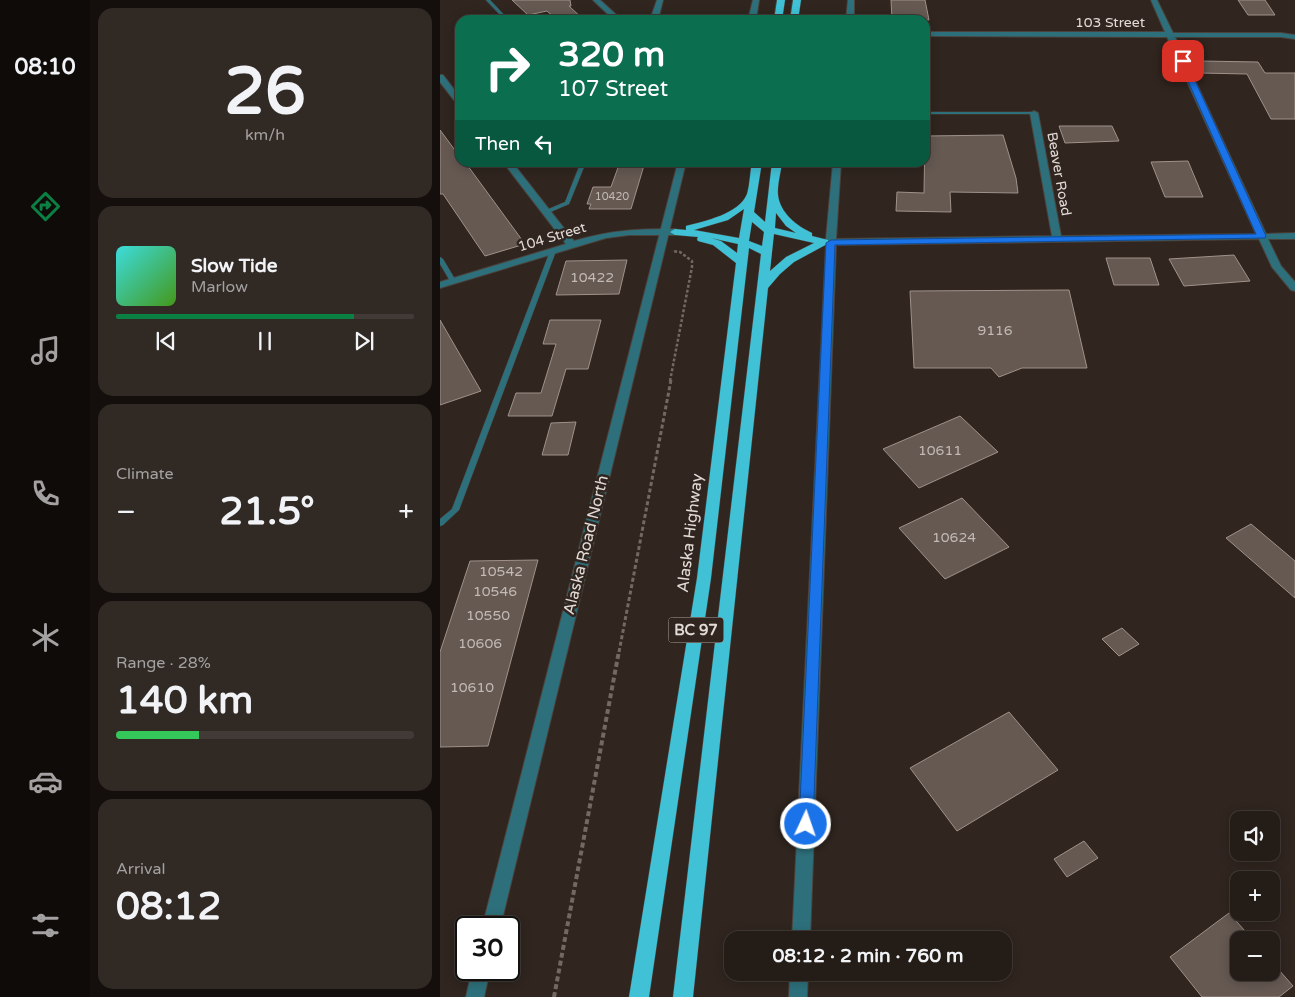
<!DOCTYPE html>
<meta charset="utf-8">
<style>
body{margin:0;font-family:"Varela Round",sans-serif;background:#302924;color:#f1f3f6;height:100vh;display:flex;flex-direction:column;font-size:19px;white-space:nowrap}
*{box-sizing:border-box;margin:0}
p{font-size:16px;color:#a3a1a1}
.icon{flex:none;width:28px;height:28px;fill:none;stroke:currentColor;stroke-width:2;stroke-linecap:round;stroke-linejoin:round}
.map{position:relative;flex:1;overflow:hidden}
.panel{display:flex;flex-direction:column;gap:8px;padding:8px;background:#140f0d;width:350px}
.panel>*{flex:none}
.hud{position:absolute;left:15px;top:15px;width:475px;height:152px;border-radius:15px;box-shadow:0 2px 12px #0003,0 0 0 1px #413a36;background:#0b6e4f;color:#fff;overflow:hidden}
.tools{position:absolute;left:790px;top:811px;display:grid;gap:10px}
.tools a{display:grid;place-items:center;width:50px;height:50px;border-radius:10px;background:#241c17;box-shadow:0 2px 12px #0003,0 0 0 1px #413a36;font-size:25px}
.speed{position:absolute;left:15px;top:916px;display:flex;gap:10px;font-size:25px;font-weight:700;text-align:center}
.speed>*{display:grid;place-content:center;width:65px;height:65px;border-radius:50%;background:#241c17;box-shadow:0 2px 12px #0003,0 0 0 1px #413a36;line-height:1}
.speed .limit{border:2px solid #111;border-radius:8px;background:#fff;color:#111}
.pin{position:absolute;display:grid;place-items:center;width:42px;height:42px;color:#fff;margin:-21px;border-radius:10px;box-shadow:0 2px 8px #0006}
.me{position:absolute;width:55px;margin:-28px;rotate:3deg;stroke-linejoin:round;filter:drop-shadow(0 0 4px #0008)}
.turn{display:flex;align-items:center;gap:18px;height:105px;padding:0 20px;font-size:22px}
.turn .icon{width:65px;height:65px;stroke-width:2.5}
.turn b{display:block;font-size:35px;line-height:42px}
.then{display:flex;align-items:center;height:48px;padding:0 20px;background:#0003;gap:10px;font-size:19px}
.big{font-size:38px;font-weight:800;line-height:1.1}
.panel .widget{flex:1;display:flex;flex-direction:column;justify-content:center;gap:8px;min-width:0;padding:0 18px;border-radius:15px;background:#302924}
.panel .dial{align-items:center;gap:0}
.dial b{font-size:65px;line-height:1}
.song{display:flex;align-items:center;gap:15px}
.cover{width:60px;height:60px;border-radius:8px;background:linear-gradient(135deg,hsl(180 70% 55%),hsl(100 70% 35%))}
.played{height:5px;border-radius:2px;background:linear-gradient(90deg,#0b8043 80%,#413a36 80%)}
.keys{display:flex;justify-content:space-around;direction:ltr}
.heat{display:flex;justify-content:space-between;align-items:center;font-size:28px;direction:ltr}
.charge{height:8px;border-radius:4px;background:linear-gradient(90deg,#34c759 28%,#413a36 0)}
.trip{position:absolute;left:284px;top:931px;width:288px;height:50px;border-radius:15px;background:#241c17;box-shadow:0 2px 12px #0003,0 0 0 1px #413a36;font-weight:800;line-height:50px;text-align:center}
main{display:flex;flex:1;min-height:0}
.dock{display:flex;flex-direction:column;width:90px;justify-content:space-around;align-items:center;background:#0e0b09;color:#a3a1a1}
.dock .icon{width:35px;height:35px}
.dock .on{color:#0b8043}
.dock b{font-size:22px;color:#f1f3f6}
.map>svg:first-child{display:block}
.building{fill:#655952;stroke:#a0928b}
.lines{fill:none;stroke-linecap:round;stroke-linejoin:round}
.service-casing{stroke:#4c423c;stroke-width:1}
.minor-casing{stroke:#4c423c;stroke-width:2}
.tertiary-casing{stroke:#4c423c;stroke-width:2}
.trunk-casing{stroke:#4c423c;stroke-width:1}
.path-far2{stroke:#736964;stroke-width:2.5;stroke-dasharray:3 2;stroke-linecap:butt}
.path-far1{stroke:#736964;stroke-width:3;stroke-dasharray:4 2.5;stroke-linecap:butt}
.path{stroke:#736964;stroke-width:4;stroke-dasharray:5 3;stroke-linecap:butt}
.service{fill:#2d707b;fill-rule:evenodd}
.minor{fill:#2d707b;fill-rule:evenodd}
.tertiary{fill:#2d707b;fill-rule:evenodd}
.trunk{fill:#40c1d6;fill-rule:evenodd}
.route{fill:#1a73e8;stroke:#114b97}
.labels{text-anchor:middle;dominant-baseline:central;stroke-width:5;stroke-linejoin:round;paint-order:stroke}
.far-number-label{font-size:11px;fill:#c3bab6}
.far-street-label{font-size:14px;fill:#e2dbd7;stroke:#30251f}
.number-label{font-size:14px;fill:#c3bab6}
.shield{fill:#30251f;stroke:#ada4a0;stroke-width:1}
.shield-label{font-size:15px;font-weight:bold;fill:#e2dbd7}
.street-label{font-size:16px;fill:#e2dbd7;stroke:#30251f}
</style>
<main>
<nav class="dock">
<b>08:10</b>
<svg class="icon on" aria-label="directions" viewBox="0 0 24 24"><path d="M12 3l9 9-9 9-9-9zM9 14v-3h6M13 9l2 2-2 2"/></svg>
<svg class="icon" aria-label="music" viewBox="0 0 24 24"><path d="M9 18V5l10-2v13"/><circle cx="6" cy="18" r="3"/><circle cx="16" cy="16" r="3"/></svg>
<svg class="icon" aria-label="phone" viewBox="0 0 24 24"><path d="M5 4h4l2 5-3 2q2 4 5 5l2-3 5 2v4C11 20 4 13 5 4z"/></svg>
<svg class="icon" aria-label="climate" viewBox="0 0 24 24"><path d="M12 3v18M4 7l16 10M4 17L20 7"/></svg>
<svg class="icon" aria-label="car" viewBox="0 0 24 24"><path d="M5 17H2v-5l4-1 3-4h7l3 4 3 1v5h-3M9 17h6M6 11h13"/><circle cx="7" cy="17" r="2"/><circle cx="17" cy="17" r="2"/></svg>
<svg class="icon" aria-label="filters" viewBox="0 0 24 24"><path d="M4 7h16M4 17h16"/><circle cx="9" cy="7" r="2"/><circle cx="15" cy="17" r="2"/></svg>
</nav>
<section class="panel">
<div class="widget dial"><b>26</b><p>km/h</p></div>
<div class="widget">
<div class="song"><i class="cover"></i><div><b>Slow Tide</b><p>Marlow</p></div></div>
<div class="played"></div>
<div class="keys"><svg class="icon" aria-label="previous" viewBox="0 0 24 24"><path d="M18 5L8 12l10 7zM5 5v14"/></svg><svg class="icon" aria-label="pause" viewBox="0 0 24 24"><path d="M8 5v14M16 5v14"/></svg><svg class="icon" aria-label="next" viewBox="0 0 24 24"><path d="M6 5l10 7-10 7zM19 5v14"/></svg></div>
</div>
<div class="widget"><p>Climate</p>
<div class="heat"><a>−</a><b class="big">21.5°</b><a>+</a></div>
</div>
<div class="widget"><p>Range · 28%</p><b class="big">140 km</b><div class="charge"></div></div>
<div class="widget"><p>Arrival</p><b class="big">08:12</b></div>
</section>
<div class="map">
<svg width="855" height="997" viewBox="0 0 855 997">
<rect width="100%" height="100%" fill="#30251f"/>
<g class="building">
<polygon points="72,0 130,0 131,6 129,6 144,20 117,20 107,11 88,15"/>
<polygon points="451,0 485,0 489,20 452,20"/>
<polygon points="798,0 825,0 835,15 808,15"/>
<polygon points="760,61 818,62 825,73 855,73 855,119 831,119 807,74 760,73"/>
<polygon points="619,126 672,126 679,141 625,143"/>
<polygon points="0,130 20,157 20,162 25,162 85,244 45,256 3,194 0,194"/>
<polygon points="563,135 576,178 578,193 510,192 511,212 456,211 457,192 484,193 485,136"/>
<polygon points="748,161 763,197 725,197 711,162"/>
<polygon points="180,162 205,162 191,209 149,209 151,204 147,204 153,187 171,187"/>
<polygon points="794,255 810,281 744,286 729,259"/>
<polygon points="666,258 710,258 719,285 674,285"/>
<polygon points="187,260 179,294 116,295 126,261"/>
<polygon points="629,290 647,368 582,368 559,377 551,368 474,368 470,291"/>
<polygon points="0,320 41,391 0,405"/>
<polygon points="110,320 161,320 148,369 126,369 112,416 68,416 76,393 101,393 116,344 103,344"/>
<polygon points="520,416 558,452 479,488 443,449"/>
<polygon points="136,422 128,455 102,455 111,423"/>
<polygon points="522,498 569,547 505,579 459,528"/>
<polygon points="811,524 855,561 855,598 786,538"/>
<polygon points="98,560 48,746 0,747 0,652 30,561"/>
<polygon points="682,628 699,644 679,656 662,639"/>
<polygon points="569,712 618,770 517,831 470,768"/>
<polygon points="644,841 658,858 627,877 614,859"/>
<polygon points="789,913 813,940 799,940 799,972 831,972 831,961 853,986 839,997 762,997 730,957"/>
</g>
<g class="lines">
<defs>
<g id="service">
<polygon points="46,0 50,0 69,20 65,20"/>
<polygon points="485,112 594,112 596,113 594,114 485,114"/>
<polygon points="141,162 146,162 129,204 108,213 104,213 104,211 125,202"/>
<polygon points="113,249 116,251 19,510 3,525 0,526 0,519 12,509 110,251"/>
<polygon points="0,257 3,259 16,281 15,282 11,282 10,281 0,264"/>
</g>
<g id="minor">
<polygon points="217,0 223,0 218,20 210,20"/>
<polygon points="313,0 319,0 316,20 308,20"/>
<polygon points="408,0 414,0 414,20 406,20"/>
<polygon points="711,0 717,0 733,33 841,33 855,35 855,39 841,37 735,37 826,234 855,233 855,239 828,239 841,266 855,282 855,291 851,290 832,267 819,239 396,245 370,940 352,940 386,245 379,242 386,239 393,162 401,162 396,239 612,236 590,113 594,111 598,113 621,236 816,234 727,37 485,36 485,32 725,32"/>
<polygon points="0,75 3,75 20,97 20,104 17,104 0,82"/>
<path d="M63,162h9l62,79c38,-11 62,-12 101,-12l5,3 -5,3h-46l-23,3 -166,50v-6l126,-38z"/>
<polygon points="350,972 368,972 367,997 349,997"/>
</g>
<g id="tertiary">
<polygon points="153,0 160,0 182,20 174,20"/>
<polygon points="238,162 246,162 60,928 42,928"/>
<polygon points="32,970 50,970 44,997 26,997"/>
</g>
<g id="trunk">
<polygon points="337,0 345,0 342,20 334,20"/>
<polygon points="353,0 361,0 358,20 350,20"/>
<path d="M312,162h10l-8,50 11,10 7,-60h10c-1,10 -5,23 -4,33 2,18 19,31 34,38v3l16,4 1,3 -35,19 -14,12 -12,14 -75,709h-20l88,-743 -12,-6 -38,330 -62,419h-20l68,-419 39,-315 -23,-18 -15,-4 -1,-2 1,-2 -23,-2 -5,-3 5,-3 11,1v-4c19,-5 53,-12 61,-32 3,-10 3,-22 5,-32zM304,209l-5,29 -45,-8 34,-10zM336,213l10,13 10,7 -21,-5zM312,222l12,10 -2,14 -13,-5zM334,234l40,9 -28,14 -16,14zM271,238l27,6 -1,9 -16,-12z"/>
</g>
</defs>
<use href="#service" class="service-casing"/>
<use href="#minor" class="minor-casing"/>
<use href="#tertiary" class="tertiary-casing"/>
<use href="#trunk" class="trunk-casing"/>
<polyline class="path-far2" points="230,381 252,267 252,261 240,252 232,251"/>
<polyline class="path-far1" points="179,652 231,380"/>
<polyline class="path" points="114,997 179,651"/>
<use href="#service" class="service"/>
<use href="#minor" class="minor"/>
<use href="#tertiary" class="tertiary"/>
<use href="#trunk" class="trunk"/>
</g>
<polygon class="route" points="740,59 746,61 826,236 825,238 395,245 373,824 371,829 366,831 361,829 359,824 386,243 391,240 816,234 739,61"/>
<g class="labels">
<g class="far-number-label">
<text x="172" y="196">10420</text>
</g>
<g class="far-street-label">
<text x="670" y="22">103 Street</text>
<text transform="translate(619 174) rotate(80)">Beaver Road</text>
<text transform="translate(112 237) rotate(-17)">104 Street</text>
</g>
<g class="number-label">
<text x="152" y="277">10422</text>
<text x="555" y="330">9116</text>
<text x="500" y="450">10611</text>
<text x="514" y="537">10624</text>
<text x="61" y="571">10542</text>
<text x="55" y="591">10546</text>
<text x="48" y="615">10550</text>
<text x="40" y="643">10606</text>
<text x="32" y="687">10610</text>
</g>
<rect class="shield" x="228.5" y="617.5" width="55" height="25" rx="4"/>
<g class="shield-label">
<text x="256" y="630">BC 97</text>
</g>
<g class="street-label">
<text transform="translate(250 533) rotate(-83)">Alaska Highway</text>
<text transform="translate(146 545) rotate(-76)">Alaska Road North</text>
</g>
</g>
</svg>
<div class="tools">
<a><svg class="icon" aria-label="sound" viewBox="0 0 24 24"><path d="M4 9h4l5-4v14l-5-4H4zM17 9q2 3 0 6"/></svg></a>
<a>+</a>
<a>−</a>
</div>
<div class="speed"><div class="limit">30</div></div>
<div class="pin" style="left:743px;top:61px;background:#d93025"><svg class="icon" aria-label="arrive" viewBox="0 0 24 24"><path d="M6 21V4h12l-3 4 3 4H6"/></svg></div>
<svg class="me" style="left:366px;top:824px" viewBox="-20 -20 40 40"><circle r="17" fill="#1a73e8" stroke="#fff" stroke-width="3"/><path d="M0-11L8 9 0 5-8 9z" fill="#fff"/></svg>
<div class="trip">08:12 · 2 min · 760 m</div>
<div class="hud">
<div class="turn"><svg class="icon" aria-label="right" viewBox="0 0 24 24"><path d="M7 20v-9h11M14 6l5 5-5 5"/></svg><div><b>320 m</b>107 Street</div></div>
<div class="then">Then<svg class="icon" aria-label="left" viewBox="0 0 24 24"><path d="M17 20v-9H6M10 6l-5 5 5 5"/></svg></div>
</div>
</div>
</main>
